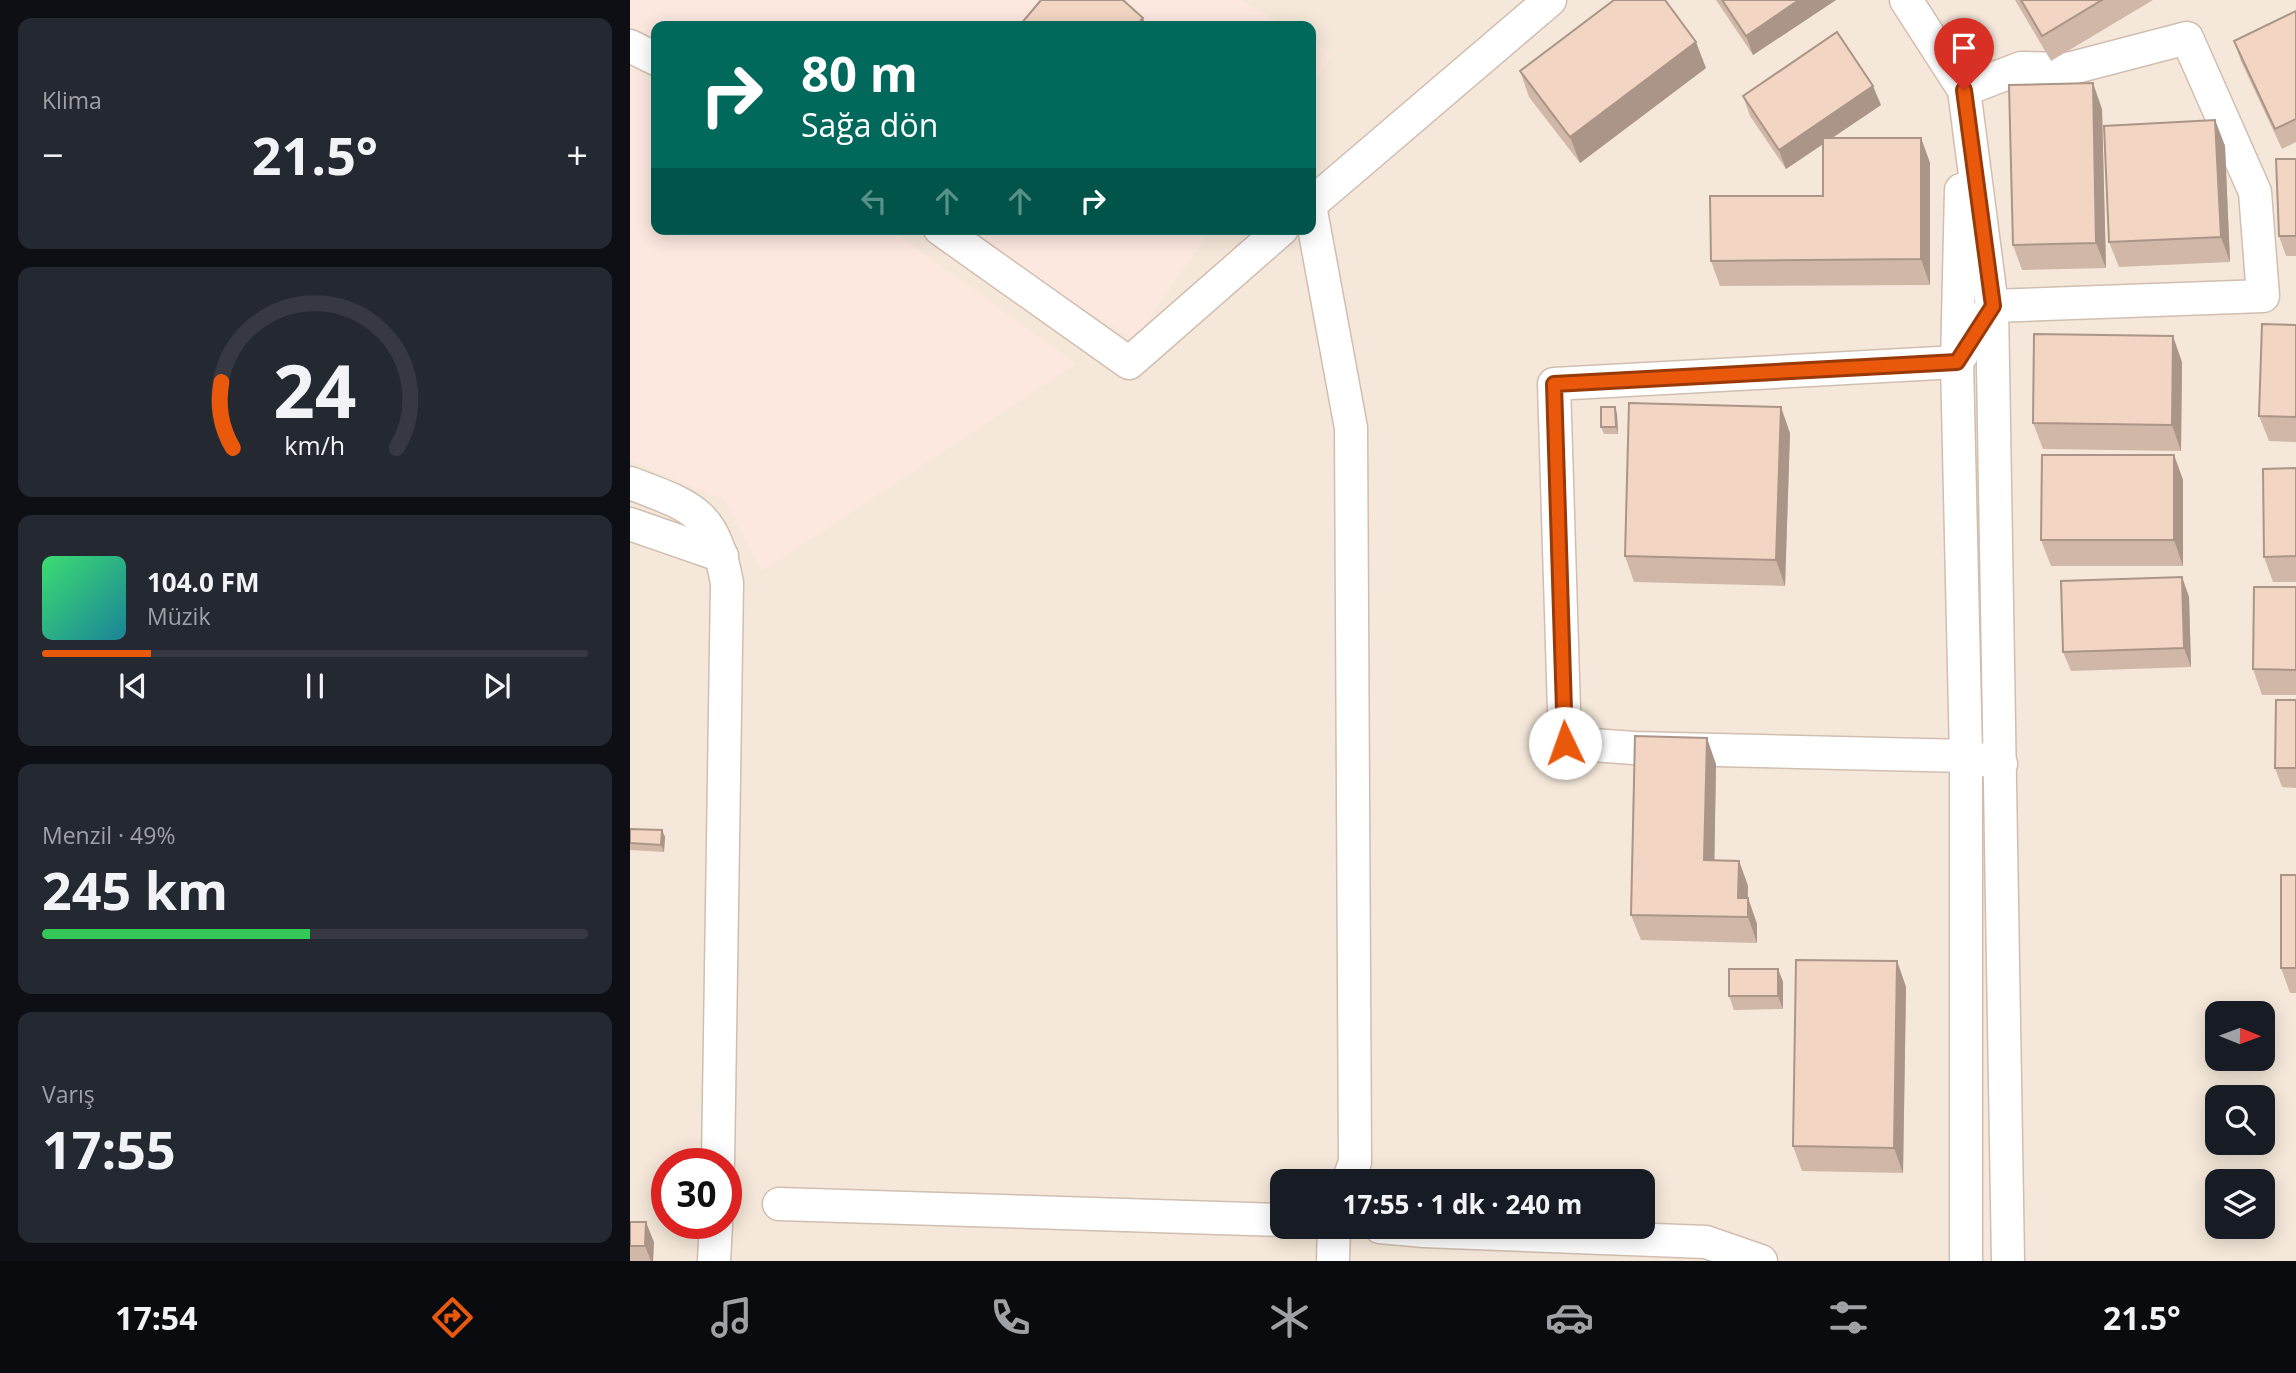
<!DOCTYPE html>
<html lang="tr">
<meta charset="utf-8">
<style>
body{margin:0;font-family:"Open Sans",sans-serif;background:#242831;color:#f1f3f6;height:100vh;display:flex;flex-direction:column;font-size:26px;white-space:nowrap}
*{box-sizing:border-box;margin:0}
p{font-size:23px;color:#9ea1a6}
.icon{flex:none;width:38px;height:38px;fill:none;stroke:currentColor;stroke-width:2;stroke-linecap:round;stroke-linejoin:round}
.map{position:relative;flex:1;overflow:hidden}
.details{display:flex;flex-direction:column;gap:18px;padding:18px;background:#0d0f14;width:630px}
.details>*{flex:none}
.hud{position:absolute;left:21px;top:21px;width:665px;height:214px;border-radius:14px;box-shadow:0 4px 18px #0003;background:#00695c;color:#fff;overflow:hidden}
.needle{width:46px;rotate:91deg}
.tools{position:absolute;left:1575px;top:1001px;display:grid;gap:14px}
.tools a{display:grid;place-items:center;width:70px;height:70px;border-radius:14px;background:#171b24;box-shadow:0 4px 18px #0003;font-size:35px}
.speed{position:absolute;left:21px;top:1148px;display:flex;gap:14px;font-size:35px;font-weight:700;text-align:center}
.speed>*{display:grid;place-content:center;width:91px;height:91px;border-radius:50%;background:#171b24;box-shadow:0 4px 18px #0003;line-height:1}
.speed .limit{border:10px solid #d22;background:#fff;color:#111}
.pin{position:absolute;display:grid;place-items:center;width:60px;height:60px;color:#fff;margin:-72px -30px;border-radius:50% 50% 50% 0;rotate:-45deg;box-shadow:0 0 7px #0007}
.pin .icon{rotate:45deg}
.me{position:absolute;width:77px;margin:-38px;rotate:357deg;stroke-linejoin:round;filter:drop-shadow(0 0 5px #0008)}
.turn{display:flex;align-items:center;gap:24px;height:147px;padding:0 35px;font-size:32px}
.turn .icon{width:91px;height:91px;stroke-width:2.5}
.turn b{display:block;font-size:49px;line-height:60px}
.lanes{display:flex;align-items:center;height:66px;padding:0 35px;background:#0003;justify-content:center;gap:35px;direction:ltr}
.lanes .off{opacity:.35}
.big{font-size:52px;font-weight:700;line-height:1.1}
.details .widget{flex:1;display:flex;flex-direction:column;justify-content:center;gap:10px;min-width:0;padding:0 24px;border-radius:14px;background:#242831}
.details .dial{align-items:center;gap:0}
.dial svg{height:182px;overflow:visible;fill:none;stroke:#363941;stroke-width:7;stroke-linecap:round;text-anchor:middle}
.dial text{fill:#f1f3f6;stroke:none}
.song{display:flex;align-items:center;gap:21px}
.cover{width:84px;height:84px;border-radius:10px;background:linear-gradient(135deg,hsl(140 70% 55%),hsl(190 70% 35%))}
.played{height:7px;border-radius:4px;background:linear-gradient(90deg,#ea580c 20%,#363941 20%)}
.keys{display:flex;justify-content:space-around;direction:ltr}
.heat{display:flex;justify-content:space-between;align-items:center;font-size:38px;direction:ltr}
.charge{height:10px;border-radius:5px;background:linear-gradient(90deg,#34c759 49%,#363941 0)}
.trip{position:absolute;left:640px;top:1169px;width:385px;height:70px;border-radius:14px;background:#171b24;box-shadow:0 4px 18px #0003;font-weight:700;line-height:70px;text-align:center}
.menu{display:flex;height:112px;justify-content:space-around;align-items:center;background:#090b0e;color:#9ea1a6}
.menu .icon{width:49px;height:49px}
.menu .on{color:#ea580c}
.menu b{font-size:32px;color:#f1f3f6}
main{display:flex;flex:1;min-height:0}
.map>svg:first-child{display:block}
.residential{fill:#f5e8da;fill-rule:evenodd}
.commercial{fill:#fde8e0}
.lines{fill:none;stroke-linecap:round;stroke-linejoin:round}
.minor-casing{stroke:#d1beb0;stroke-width:35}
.minor{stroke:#fff;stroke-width:32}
.wall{fill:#d1b7a8}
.shaded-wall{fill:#aa9588}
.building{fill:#f3d5c3;stroke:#aa9588;stroke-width:2}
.route-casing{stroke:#983908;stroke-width:18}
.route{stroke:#ea580c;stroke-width:12}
</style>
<main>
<section class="details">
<div class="widget"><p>Klima</p>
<div class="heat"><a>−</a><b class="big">21.5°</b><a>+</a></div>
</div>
<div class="widget dial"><svg viewBox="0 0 100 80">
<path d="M14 69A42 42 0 1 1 86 69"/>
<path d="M14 69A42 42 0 0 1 9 40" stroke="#ea580c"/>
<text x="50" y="56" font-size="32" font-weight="700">24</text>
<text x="50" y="72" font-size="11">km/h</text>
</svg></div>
<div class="widget">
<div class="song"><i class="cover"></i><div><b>104.0 FM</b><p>Müzik</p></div></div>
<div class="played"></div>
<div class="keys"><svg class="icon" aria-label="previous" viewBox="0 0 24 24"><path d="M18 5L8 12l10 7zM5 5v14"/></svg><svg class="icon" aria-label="pause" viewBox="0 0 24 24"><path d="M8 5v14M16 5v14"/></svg><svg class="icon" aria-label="next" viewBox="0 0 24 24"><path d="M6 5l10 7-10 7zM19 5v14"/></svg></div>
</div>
<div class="widget"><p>Menzil · 49%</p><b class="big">245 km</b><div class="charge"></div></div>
<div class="widget"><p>Varış</p><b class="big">17:55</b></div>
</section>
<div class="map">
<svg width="1666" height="1261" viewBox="0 0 1666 1261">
<rect width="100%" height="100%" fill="#fdf6ec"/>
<path class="residential" d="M0,0h1666v1261h-1666zM26,26h655v203h-655zM1587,1013h46v46h-46zM1587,1097h46v46h-46zM37,1164h59v59h-59zM653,1181h360v46h-360zM1587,1181h46v46h-46z"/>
<g class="commercial">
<polygon points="0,0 610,0 655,26 26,26 26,62 0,47"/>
<polygon points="681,41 703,54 681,86"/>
<polygon points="0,67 26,82 26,229 260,229 446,364 132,571 95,500 0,460"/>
<polygon points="315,229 581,229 505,339"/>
</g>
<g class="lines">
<defs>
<g id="minor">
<polyline points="1276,0 1334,90 1362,306 1378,1261"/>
<polyline points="0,46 26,59"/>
<polyline points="1334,90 1391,68 1438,69 1557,38 1625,192 1633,296 1362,306 1327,362 924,384 935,743 1004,748 1336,756 1371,764"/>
<polyline points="1331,190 1327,362 1336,756 1336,1261"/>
<polyline points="681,204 920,0"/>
<polyline points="681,211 721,428 725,1162 718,1181"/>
<polyline points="310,229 499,363 652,229"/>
<path d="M0,483c63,24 84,28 97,100l-9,581"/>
<polyline points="0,524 92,556"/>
<polyline points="149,1204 653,1220"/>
<polyline points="750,1227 794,1231 1076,1242 1131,1261"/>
<polyline points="84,1261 86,1223"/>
<polyline points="703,1261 704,1227"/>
</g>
</defs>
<use href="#minor" class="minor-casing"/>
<use href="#minor" class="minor"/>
</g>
<g class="wall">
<polygon points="1086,0 1206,0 1123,55"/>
<polygon points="1385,0 1523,0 1421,61"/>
<polygon points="1666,11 1666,142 1652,149 1611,61 1604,41"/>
<polygon points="1076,68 950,163 899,97 890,71"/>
<polygon points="1113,96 1251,105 1202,138 1291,138 1300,163 1300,285 1090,286 1081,261 1193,196 1193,144 1156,169 1120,116"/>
<polygon points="1472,109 1476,268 1392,270 1383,245"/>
<polygon points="1585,120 1595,146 1600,262 1489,267 1479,242"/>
<polygon points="1666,159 1666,256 1656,256 1649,236"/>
<polygon points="1666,325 1666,442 1639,441 1629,416"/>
<polygon points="1552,362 1551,451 1413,449 1403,423"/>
<polygon points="987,414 988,434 974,434 971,427"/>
<polygon points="1160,433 1155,586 1004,582 995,556"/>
<polygon points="1544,455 1553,480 1553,566 1421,566 1411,540"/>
<polygon points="1666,468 1666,582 1643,582 1634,557"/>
<polygon points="1552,577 1559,597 1561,667 1441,671 1433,652"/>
<polygon points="1666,587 1666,695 1632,695 1623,669"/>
<polygon points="1666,700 1666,788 1652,787 1645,768"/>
<polygon points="1086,764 1084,860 1109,861 1118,886 1118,898 1127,924 1127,943 1011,940 1001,915"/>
<polygon points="0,829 32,830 35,837 34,852 0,850"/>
<polygon points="1666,875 1666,993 1660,993 1651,968"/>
<polygon points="1267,961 1276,987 1273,1173 1172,1171 1163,1146"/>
<polygon points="1148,969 1153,982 1153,1009 1104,1010 1099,996"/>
<polygon points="0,1222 24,1242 23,1261 0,1261"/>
</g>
<g class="shaded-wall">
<polygon points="1169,0 1206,0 1123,55 1116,36"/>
<polygon points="513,18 516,26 506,26"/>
<polygon points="1066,42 1076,68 950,163 940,137"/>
<polygon points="1463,83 1472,109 1476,268 1466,243"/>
<polygon points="1243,86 1251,105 1156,169 1149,150"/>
<polygon points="1585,120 1595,146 1600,262 1591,237"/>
<polygon points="1291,138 1300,163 1300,285 1291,259"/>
<polygon points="1543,336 1552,362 1551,451 1542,425"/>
<polygon points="985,407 987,414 988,434 986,427"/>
<polygon points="1151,407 1160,433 1155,586 1146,560"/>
<polygon points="1544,455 1553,480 1553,566 1544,540"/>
<polygon points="1552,577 1559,597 1561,667 1554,648"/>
<polygon points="1077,738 1086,764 1084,886 1074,860"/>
<polygon points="32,830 35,837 34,852 31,845"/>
<polygon points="1109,861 1118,886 1117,917 1108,898"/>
<polygon points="1118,898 1127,924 1127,943 1118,917"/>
<polygon points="1267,961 1276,987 1273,1173 1264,1148"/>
<polygon points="1148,969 1153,982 1153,1009 1148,996"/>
<polygon points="16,1222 24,1242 23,1261 21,1261 15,1246"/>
</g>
<g class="building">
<polygon points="411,0 493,0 513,18 506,26 391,26 390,25"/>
<polygon points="984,0 1035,0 1066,42 940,137 890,71"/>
<polygon points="1092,0 1169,0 1116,36"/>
<polygon points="1391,0 1472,0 1412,36"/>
<polygon points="1666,11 1666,119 1645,129 1604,41"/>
<polygon points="1207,32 1243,86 1149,150 1113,96"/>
<polygon points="1463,83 1466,243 1383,245 1379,85"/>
<polygon points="1585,120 1591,237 1479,242 1474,126"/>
<polygon points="1193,138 1291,138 1291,259 1081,261 1080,196 1193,196"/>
<polygon points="1646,159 1666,159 1666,236 1649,236"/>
<polygon points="1632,324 1666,325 1666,417 1629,416"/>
<polygon points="1404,334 1543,336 1542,425 1403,423"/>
<polygon points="999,403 1151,407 1146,560 995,556"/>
<polygon points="971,407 985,407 986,427 971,427"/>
<polygon points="1412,455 1544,455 1544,540 1411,540"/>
<polygon points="1666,468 1666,556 1634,557 1633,469"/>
<polygon points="1552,577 1554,648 1433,652 1431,581"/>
<polygon points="1624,587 1666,587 1666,670 1623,669"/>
<polygon points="1646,700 1666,700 1666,768 1645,768"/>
<polygon points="1005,736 1077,738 1074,860 1109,861 1108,898 1118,898 1118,917 1001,915"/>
<polygon points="0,829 32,830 31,845 0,843"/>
<rect x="1651" y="875" width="15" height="93"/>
<polygon points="1166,960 1267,961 1264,1148 1163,1146"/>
<rect x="1099" y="969" width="49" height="27"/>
<polygon points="0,1222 16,1222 15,1246 0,1246"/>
</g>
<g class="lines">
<defs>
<polyline id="route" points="935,743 924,384 1327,362 1363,306 1334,90"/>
</defs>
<use href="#route" class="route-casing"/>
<use href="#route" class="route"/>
</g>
</svg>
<div class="tools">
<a><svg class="needle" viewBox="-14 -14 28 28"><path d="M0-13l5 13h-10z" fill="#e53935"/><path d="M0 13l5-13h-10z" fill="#9ea1a6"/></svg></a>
<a><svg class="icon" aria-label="search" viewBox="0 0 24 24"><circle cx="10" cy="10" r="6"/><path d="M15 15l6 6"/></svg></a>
<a><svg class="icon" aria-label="layers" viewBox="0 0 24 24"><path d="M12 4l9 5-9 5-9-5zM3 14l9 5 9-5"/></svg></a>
</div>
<div class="speed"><div class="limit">30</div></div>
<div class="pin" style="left:1334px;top:90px;background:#d93025"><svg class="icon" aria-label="arrive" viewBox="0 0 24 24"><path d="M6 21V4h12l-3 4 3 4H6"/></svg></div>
<svg class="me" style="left:935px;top:743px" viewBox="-20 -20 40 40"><circle r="19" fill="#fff"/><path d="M0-13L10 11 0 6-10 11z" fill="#ea580c"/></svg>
<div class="trip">17:55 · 1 dk · 240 m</div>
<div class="hud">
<div class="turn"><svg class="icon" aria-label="right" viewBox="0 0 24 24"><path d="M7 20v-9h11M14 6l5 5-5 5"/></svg><div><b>80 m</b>Sağa dön</div></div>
<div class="lanes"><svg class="icon off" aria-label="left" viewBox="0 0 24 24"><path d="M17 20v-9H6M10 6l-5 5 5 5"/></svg><svg class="icon off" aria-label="ahead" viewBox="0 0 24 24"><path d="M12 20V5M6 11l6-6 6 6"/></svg><svg class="icon off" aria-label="ahead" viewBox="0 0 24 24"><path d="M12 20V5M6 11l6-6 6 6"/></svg><svg class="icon" aria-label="right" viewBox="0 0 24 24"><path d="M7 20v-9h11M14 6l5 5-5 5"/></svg></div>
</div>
</div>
</main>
<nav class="menu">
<b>17:54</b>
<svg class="icon on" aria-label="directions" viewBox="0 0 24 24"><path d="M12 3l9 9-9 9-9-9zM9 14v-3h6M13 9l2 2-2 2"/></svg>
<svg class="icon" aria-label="music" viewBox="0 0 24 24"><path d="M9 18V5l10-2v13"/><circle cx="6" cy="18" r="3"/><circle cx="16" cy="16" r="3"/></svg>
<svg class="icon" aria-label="phone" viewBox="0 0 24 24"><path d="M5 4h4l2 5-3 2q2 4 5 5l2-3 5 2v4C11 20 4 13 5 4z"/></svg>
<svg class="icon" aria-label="climate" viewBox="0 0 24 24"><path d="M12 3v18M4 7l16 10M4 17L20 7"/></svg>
<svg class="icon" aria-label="car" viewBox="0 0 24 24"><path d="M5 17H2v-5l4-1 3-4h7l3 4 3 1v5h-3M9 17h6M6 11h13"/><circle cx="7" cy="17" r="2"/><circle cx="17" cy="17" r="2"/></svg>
<svg class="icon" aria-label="filters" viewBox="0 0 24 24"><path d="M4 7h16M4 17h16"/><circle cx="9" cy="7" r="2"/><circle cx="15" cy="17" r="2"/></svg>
<b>21.5°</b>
</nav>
